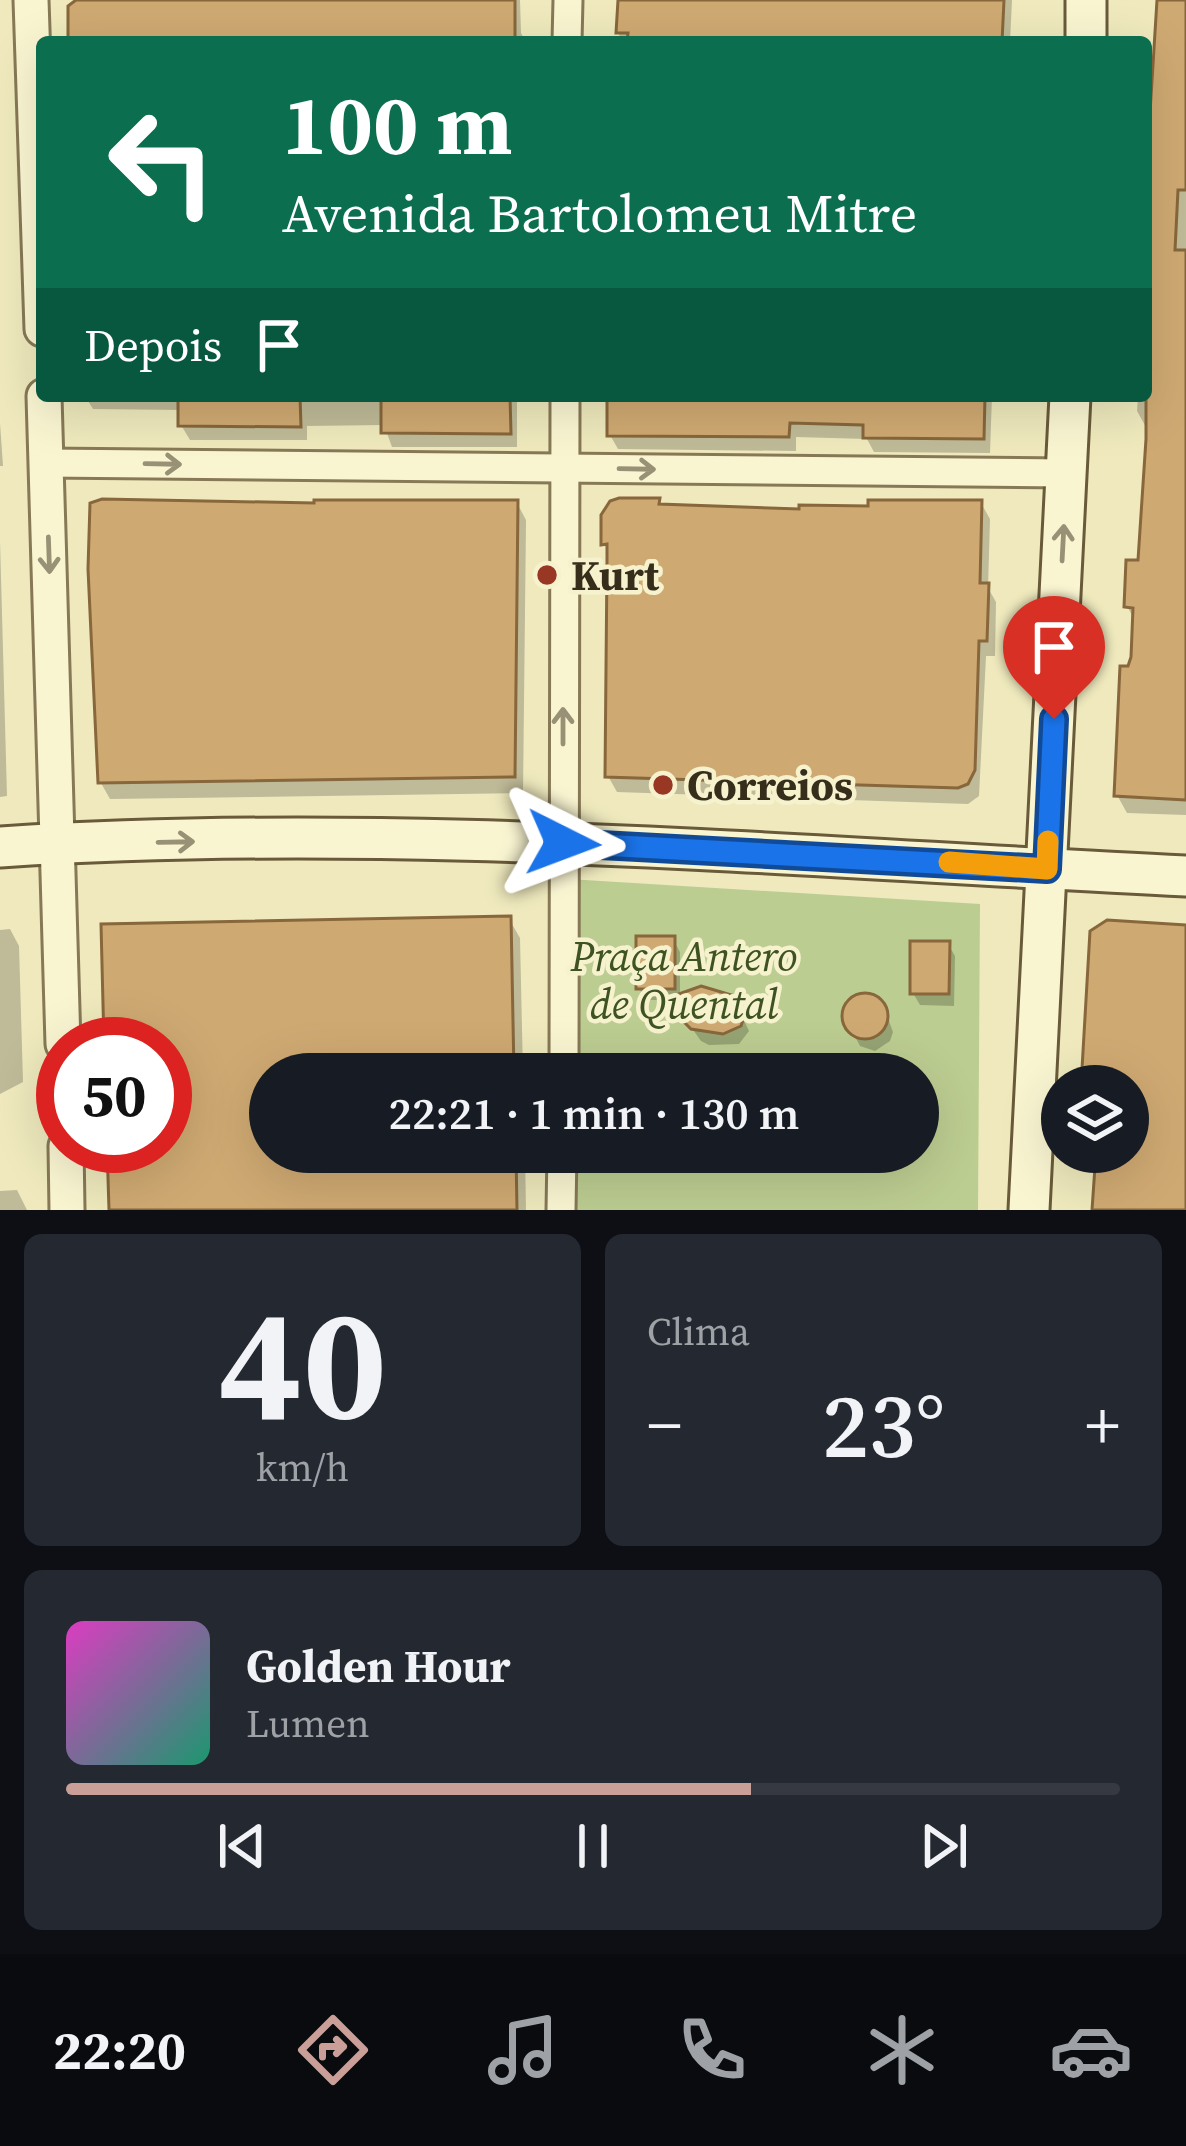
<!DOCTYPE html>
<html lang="pt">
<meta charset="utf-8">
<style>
body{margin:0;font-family:"Source Serif 4",serif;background:#242831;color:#f1f3f6;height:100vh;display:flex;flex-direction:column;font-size:45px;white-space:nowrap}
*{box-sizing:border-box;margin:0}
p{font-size:39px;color:#9ea1a6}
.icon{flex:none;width:66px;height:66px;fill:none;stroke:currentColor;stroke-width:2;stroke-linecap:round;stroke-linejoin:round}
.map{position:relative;height:1210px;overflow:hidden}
.drawer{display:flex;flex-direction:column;gap:24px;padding:24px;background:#0d0f14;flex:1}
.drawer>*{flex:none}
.guide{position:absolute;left:36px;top:36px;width:1116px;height:366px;border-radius:12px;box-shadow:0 12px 48px #0002;background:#0b6e4f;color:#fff;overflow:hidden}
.buttons{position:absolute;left:1041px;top:1065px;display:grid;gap:24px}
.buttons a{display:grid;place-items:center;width:108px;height:108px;border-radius:50%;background:#171b24;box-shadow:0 12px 48px #0002;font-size:60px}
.speed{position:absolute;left:36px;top:1017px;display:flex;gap:24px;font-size:60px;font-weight:700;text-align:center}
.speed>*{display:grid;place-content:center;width:156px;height:156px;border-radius:50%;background:#171b24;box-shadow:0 12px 48px #0002;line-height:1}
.speed .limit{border:18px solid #d22;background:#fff;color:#111}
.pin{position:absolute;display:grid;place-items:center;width:102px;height:102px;color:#fff;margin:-123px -51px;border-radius:50% 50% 50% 0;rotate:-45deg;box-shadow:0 0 12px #0007}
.pin .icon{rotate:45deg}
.me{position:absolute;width:132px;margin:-66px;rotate:93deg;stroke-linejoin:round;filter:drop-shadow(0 0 9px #0008)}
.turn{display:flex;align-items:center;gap:42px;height:252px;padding:0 48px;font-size:54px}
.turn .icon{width:156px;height:156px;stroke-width:2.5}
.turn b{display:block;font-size:84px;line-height:102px}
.then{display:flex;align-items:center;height:114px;padding:0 48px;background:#0003;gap:24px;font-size:45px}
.big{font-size:90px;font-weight:600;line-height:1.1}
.drawer .tile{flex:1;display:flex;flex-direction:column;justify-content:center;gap:18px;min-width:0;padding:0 42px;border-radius:18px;background:#242831}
.drawer .dial{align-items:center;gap:0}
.dial b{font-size:156px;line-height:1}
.song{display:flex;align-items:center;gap:36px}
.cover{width:144px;height:144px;border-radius:18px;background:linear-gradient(135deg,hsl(310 70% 55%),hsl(160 70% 35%))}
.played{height:12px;border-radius:6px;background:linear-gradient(90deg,#c99f98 65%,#363941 65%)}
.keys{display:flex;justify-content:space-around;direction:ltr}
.heat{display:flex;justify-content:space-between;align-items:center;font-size:66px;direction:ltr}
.drawer .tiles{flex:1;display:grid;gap:24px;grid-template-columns:1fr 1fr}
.tile:last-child{grid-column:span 2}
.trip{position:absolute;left:249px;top:1053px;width:690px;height:120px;border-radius:60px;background:#171b24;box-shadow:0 12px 48px #0002;font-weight:600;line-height:120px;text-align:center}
.tab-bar{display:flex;height:192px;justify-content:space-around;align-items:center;background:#090b0e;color:#9ea1a6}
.tab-bar .icon{width:84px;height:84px}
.tab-bar .current{color:#c99f98}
.tab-bar b{font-size:54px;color:#f1f3f6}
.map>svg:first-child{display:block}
.green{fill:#bccd91}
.shadow{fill:#0003}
.building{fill:#cfa972;stroke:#87673b;stroke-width:3}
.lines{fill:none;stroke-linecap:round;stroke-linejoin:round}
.minor-casing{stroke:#877956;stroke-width:33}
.tertiary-casing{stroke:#877956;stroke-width:39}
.secondary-casing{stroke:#695a39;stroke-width:45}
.minor{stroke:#faf5d1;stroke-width:27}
.tertiary{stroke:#faf5d1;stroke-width:33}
.secondary{stroke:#faf5d1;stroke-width:39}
.oneway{stroke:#989176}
.route-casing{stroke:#114b97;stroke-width:30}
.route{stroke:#1a73e8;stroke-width:21}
.slow{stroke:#f59e0b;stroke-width:21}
.poi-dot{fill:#983824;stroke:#f6f2cd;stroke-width:4.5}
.labels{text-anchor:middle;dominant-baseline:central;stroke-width:9;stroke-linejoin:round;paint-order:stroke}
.poi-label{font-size:42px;font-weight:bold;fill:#362d1b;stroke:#f6f2cd;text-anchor:start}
.park-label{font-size:42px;font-style:italic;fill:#3e5321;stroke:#f6f2cd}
</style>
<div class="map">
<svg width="1186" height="1210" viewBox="0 0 1186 1210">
<rect width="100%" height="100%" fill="#efe9bd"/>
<polygon class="green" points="568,879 980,904 978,1210 574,1210 573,1152 918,1152 918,1074 572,1074"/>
<g class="shadow">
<polygon points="81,0 520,0 521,33 526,42 72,42"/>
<polygon points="621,0 1012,0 1010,42 619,42"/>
<polygon points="1160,0 1186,0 1186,815 1127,813 1117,795 1135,621 1127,606 1141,563 1147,429 1137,411 1138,396 1146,396 1146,248"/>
<polygon points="85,396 524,396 517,396 517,447 392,447 384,425 307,426 307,440 190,440 181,425 181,410 93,409"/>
<polygon points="610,396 992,396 990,453 874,452 867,439 796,437 796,451 618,449 610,435"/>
<polygon points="0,423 3,466 0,466"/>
<polygon points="658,501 661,507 802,512 981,503 990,519 988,588 996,602 995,656 986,656 979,796 968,804 617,792 608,776 610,554 604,544"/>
<polygon points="517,503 526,520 523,793 110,799 101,783 317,506"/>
<polygon points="0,541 7,796 0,797"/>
<polygon points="509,919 520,938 523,1074 270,1074 270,1152 525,1152 526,1210 112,1210 110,1146 165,1146 165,1044 107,1044"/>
<polygon points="10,929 19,946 23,1082 0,1094 0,930"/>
<polygon points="673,939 680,952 680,997 740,1012 749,1031 739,1044 709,1045 701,1041 686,1020 681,1000 646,1000 639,988"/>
<polygon points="948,944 955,956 954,1006 920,1005 913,993"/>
<polygon points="867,997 882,1002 893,1032 890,1041 875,1051 860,1046 845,1017 851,1002"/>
<polygon points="17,1190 27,1210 0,1210 0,1191"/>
</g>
<g class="building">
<polygon points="76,0 515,0 515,42 68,42 68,6"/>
<polygon points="618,0 1004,0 1002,42 627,42 628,33 616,33"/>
<polygon points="1157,0 1186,0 1186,190 1178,190 1175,250 1186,250 1186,800 1114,796 1120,666 1128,666 1131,657 1133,608 1124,607 1126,560 1138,560 1146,439 1146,177"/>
<polygon points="178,396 300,396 301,427 178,426"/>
<polygon points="381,396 510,396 511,434 381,433"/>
<polygon points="607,396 731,399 731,396 985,396 984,439 863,438 863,425 790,423 789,437 607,436"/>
<polygon points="619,498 660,498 659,504 799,509 799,505 868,506 868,500 982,500 980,583 989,583 987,641 979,641 975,770 968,784 958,788 605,777 607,562 607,544 601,545 601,515 610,501"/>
<polygon points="102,499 314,503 314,500 518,500 515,777 98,783 88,569 90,503"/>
<polygon points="511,916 514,1074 270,1074 270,1152 516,1152 517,1210 109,1210 107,1146 165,1146 165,1044 104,1044 101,924"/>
<polygon points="1107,920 1186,925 1186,1210 1092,1210 1096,1152 1128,1152 1128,1086 1081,1086 1090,931"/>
<rect x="636" y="936" width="39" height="53"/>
<polygon points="910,941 950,941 949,994 910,994"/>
<polygon points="701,986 735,996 740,1001 744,1017 741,1026 723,1034 691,1029 683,1021 676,995"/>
<circle cx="865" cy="1016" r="23"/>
</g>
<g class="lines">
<defs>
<g id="minor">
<polyline points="567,42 568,0"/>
<polyline points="46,463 1066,473"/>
<polyline points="564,1074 565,396"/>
<polyline points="561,1210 562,1152"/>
</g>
<g id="tertiary">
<polyline points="31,0 42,329"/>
<polyline points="44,396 63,1044"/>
<polyline points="66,1146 67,1210"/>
</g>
<g id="secondary">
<polyline points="1086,42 1086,0"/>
<path d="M0,847c395,-26 792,10 1186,29"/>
<polyline points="1029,1210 1070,396"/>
</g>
</defs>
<use href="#minor" class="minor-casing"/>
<use href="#tertiary" class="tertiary-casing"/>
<use href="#secondary" class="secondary-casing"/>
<use href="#minor" class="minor"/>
<use href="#tertiary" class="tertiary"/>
<use href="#secondary" class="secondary"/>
</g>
<defs><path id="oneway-shaft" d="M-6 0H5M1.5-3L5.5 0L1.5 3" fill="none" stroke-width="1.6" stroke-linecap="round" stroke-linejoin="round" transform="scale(3)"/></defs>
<g class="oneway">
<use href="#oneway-shaft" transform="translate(163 464) rotate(1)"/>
<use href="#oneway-shaft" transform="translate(637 469) rotate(1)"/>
<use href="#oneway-shaft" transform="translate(1063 543) rotate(-87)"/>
<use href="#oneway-shaft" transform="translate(49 555) rotate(88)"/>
<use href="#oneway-shaft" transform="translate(563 726) rotate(-90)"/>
<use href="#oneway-shaft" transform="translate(176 842) rotate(-1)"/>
</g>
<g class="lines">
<defs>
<polyline id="route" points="563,843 1047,869 1054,719"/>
</defs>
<use href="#route" class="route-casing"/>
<use href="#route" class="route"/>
<polyline class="slow" points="949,862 1047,869 1048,841"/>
</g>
<g class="poi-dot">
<circle cx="547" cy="575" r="12"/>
<circle cx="663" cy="785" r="12"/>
</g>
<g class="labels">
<g class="poi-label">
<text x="571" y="575">Kurt</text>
<text x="687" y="785">Correios</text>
</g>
<g class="park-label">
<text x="684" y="956">Praça Antero<tspan x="684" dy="48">de Quental</tspan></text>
</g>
</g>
</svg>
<div class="buttons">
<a><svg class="icon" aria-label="layers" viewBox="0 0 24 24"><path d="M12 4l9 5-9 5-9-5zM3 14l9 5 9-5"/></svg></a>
</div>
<div class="speed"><div class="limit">50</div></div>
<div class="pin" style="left:1054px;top:719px;background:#d93025"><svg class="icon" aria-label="arrive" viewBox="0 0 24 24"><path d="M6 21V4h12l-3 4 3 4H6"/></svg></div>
<svg class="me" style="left:563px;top:843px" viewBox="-20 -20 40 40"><path d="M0-17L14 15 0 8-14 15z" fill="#1a73e8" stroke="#fff" stroke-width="4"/></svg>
<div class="trip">22:21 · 1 min · 130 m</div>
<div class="guide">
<div class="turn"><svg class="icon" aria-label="left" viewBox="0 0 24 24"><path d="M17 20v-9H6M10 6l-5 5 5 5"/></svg><div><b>100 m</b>Avenida Bartolomeu Mitre</div></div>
<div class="then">Depois<svg class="icon" aria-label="arrive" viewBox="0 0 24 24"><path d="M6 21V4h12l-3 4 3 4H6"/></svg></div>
</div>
</div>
<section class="drawer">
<div class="tiles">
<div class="tile dial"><b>40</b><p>km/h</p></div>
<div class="tile"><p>Clima</p>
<div class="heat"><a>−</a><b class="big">23°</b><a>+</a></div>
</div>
<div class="tile">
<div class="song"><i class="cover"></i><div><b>Golden Hour</b><p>Lumen</p></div></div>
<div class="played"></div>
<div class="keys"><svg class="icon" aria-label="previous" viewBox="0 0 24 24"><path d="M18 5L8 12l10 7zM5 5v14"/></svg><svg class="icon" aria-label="pause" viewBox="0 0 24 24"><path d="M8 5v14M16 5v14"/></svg><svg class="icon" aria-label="next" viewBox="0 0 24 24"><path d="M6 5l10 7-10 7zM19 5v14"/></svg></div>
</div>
</div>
</section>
<nav class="tab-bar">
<b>22:20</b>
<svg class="icon current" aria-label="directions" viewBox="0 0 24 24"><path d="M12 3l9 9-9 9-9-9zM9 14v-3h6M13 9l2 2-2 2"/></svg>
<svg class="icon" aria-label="music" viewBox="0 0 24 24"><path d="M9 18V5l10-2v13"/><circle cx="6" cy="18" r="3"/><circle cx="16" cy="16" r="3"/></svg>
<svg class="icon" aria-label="phone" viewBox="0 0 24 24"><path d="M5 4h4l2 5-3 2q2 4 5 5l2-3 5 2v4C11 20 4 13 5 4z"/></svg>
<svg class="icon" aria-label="climate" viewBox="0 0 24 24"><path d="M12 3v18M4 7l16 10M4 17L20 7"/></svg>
<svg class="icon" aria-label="car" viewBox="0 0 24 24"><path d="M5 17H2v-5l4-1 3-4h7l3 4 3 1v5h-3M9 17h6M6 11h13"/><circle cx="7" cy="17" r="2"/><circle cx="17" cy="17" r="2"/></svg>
</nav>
